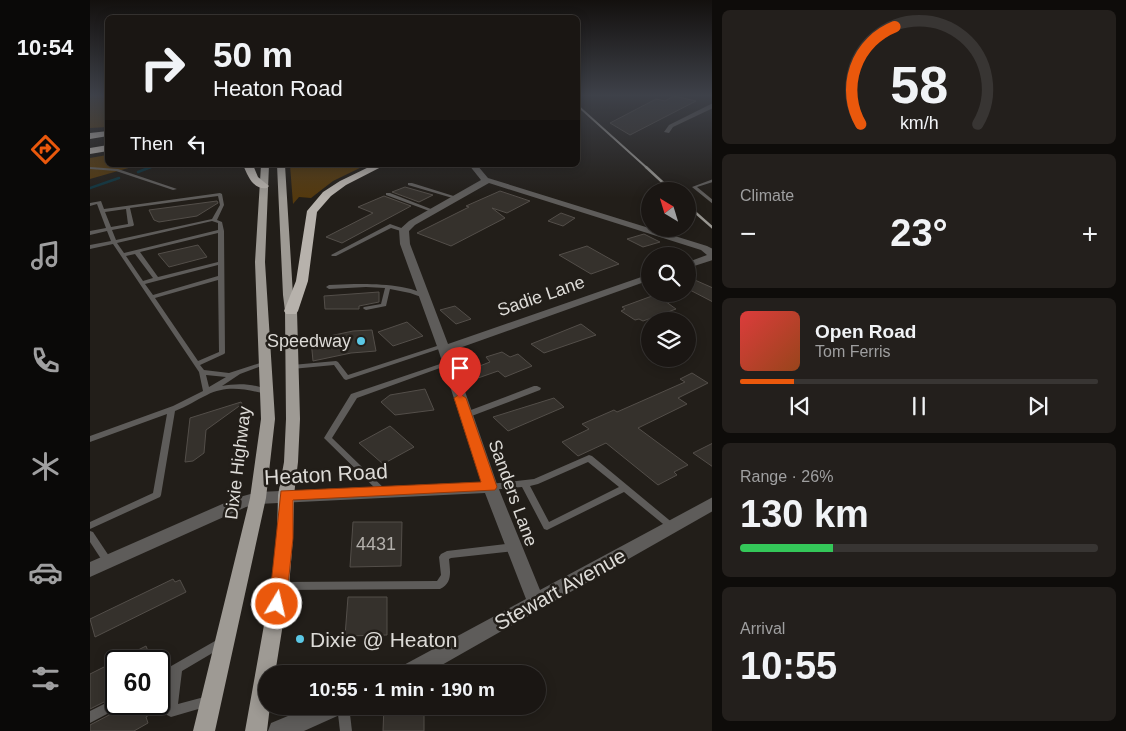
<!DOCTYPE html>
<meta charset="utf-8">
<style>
body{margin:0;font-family:Helvetica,sans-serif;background:#231f1c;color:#f1f3f6;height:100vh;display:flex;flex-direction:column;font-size:19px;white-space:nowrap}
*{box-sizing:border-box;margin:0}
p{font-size:16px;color:#9f9fa0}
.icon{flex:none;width:28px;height:28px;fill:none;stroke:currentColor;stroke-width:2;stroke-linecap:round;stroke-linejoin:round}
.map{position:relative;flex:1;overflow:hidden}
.sheet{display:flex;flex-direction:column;gap:10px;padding:10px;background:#0e0c0a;width:414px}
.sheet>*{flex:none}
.hud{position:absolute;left:15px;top:15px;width:475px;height:152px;border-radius:8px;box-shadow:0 2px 12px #0003,0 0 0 1px #383533;background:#1a1613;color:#f1f3f6;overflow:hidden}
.needle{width:32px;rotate:322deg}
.fabs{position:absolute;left:551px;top:182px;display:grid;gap:10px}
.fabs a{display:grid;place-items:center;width:55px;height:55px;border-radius:50%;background:#1a1613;box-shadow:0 2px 12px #0003,0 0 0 1px #383533;font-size:25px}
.speed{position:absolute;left:15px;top:650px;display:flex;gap:10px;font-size:25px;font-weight:700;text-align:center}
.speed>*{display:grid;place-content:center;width:65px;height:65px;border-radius:50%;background:#1a1613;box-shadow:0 2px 12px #0003,0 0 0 1px #383533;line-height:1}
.speed .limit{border:2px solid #111;border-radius:8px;background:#fff;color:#111}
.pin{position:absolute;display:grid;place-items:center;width:42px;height:42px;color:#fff;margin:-51px -21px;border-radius:50% 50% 50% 0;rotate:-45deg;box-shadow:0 0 5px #0007}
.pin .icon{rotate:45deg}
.me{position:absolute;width:55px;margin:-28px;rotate:9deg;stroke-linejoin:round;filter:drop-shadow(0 0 4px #0008)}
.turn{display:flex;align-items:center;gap:18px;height:105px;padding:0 25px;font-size:22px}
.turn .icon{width:65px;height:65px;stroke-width:2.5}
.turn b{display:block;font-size:35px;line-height:42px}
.then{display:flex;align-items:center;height:48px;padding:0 25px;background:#0003;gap:10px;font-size:19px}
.big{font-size:38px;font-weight:600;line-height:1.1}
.sheet .widget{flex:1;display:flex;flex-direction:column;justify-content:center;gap:8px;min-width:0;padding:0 18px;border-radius:8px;background:#231f1c}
.sheet .dial{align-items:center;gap:0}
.dial svg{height:130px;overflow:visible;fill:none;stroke:#383533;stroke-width:7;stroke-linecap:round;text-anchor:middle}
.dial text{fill:#f1f3f6;stroke:none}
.song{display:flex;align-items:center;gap:15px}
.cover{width:60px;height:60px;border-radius:8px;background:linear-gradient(135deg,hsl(0 70% 55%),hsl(20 70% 35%))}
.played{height:5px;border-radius:2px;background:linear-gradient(90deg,#ea580c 15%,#383533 15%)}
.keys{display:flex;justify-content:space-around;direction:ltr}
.heat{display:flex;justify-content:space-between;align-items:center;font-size:28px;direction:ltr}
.charge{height:8px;border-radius:4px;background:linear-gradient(90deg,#34c759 26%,#383533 0)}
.trip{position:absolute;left:168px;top:665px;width:288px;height:50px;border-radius:25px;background:#1a1613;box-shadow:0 2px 12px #0003,0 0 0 1px #383533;font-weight:600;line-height:50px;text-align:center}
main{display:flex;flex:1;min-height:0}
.tab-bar{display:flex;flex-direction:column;width:90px;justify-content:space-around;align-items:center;background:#0a0908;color:#9f9fa0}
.tab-bar .icon{width:35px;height:35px}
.tab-bar .current{color:#ea580c}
.tab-bar b{font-size:22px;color:#f1f3f6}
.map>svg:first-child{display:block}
.green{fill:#54390e}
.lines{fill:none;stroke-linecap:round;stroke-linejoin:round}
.stream-far1{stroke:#113640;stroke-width:2}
.stream{stroke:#113640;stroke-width:2.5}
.building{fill:#35312c;stroke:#534e49}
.lane{fill:#5e5c5a;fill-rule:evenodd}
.street{fill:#5e5c5a;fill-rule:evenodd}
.primary{fill:#9e9a94;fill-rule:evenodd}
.highway{fill:#b7b2ac;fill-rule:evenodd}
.rail-far1{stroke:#999792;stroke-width:2}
.rail{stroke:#999792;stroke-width:2.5}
.route{fill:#ea580c;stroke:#983908}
.poi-dot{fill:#5bc8e6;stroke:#221e19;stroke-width:2}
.labels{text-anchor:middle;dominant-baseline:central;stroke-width:5;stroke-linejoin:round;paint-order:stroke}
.street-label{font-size:18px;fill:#dddbd7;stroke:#221e19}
.poi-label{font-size:18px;fill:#dddbd7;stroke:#221e19;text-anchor:end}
.near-number-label{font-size:18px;fill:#b3b0ac}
.near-street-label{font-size:21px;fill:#dddbd7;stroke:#221e19}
.near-poi-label{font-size:21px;fill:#dddbd7;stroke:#221e19;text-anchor:start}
</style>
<main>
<nav class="tab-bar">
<b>10:54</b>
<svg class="icon current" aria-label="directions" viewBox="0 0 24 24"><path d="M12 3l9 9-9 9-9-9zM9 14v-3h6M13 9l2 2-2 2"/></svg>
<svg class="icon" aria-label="music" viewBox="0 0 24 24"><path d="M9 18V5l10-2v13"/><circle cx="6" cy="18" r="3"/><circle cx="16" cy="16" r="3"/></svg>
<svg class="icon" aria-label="phone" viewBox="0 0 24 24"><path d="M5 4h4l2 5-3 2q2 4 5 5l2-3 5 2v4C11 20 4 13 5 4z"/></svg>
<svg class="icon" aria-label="climate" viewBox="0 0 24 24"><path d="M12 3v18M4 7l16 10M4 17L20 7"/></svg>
<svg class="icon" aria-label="car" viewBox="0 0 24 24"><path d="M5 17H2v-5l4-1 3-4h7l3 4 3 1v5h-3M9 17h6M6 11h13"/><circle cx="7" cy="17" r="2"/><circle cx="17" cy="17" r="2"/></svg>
<svg class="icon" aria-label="filters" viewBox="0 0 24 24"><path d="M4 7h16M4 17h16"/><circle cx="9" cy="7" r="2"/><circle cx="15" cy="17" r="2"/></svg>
</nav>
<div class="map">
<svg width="623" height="731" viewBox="0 0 623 731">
<rect width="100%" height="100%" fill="#221e19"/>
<g class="green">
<polygon points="0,96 17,96 17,127 0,128"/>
<polygon points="17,155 18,165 49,165 0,179 0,158"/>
<polygon points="200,165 276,165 243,181 221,198 209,197 203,204"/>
</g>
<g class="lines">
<polyline class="stream-far1" points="58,168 67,165"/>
<g class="stream">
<polyline points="48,172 61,167"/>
<polyline points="0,188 29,178"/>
</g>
</g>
<g class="building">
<polygon points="584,96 606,101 540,135 520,123 566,99 575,101"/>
<polygon points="315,187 343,195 329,202 302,192"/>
<polygon points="410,191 440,201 417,213 402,208 415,218 361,246 327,233 379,207 376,206"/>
<polygon points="294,196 321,206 252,243 236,237 283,213 268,207"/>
<polygon points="127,201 128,203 107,216 69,222 64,220 59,210"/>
<polygon points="471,213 485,218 473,226 458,221"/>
<polygon points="554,234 570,242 553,247 537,239"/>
<polygon points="108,245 117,257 79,267 68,254"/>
<polygon points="497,246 529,264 501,274 469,255"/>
<polygon points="598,277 623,288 623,302 598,289"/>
<polygon points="289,292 289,302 269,306 269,309 235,309 234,296"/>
<polygon points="562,296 568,296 586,309 553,321 549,319 545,320 531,311 535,309 532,307"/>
<polygon points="365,306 381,319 366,324 350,310"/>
<polygon points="317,322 333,336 303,346 288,332"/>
<polygon points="491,324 506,335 454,353 441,344"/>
<polygon points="282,330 286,351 261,353 223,361 221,340 263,331"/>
<polygon points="412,352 420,357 428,354 442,366 415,377 408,371 388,378 379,370 400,362 396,357"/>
<polygon points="602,373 618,383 588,398 597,404 548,428 598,465 584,472 587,475 568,485 516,443 488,456 472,442 499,429 492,424 524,410 527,412 595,382 590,379"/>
<polygon points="335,389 344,410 305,415 291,402 300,395"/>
<polygon points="464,398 474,407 418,431 403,417"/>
<polygon points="151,402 152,404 116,430 114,453 103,461 95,462 100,418"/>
<polygon points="300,426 324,447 293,464 269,443"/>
<polygon points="623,443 623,467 603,453"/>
<polygon points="263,522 312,522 311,566 260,567"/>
<polygon points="83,579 85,582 90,580 96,592 5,637 0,619"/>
<polygon points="258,597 297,597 297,635 255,636"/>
<polygon points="56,646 62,661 26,661 26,696 0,709 0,674"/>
<polygon points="40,704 58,704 62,713 56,717 58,723 44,731 0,731 0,725"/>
<polygon points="294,706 334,706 334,731 293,731"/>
</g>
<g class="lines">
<g class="lane">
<polygon points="0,167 28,169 87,189 83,190 26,171 0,169"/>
<polygon points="623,179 623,182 607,187 623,200 623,204 602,187"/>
<polygon points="318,183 322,183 370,198 366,199 318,185"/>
<path d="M130,193l2,1 2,11 -7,15 5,2 2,9 1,122 -1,1 -24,11 4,5 25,3 34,-11h4l1,1 -1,1 -27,10 -18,12c15,-3 35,-3 48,6l-4,2c-20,-5 -40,-9 -59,1 -11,5 -21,12 -32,16l-14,84 -1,2 -70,32v-7l63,-29 14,-79 -77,28v-6l83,-30 30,-15 -4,-19 -86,-128 -23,5v-4l21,-4 -4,-10 -17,4v-4l16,-3 -9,-24 -7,2v-3l11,-2 3,8zM128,196l2,9 -8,14 -96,21 -4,-10 21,-4 1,-1 -4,-17zM36,209l2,15 -17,3 -6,-15zM122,221l6,2v7l-94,23 -7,-10zM128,233v29l-60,15 -18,-25zM45,254l18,24 -10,3 -17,-25zM128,265v11l-65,19 -8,-11zM128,280l1,72 -21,9 -43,-63zM116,375l20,2 -17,10z"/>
<polygon points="296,193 300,193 346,211 342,212 296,195"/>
<polygon points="300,224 317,230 314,232 301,228 246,256 242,256 241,255"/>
<path d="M264,284c21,0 55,0 73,12l-3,2 -14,-5 -20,-4 -4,17 -20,4 -2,-1 -1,-1 1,-1 17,-3 4,-16 -19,-1 -37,2 -3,-2 3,-2z"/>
<polygon points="353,344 355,345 356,346 355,347 256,380 254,379 244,365 202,369 199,367 202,365 246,361 248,362 258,375"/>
<polygon points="359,361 362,363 361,364 267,398 242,438 298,492 297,494 294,495 291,494 234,438 261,394"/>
<polygon points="444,386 447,386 451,388 450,390 379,417 376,417 372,415 373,413"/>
<path d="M499,455l3,1 82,68 1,2 -1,2 -3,1 -3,-1 -44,-36 -77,38 -3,-1 -22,-42 -32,3 -3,-1 -1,-2 1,-2 3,-1 44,-5zM498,462l31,25 -70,35 -19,-36 8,-2z"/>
<polygon points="0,531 3,532 23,562 21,565 18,566 15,565 0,542"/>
<path d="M424,543l3,1 2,3 -2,3 -3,1 -63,7 -2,1c1,12 4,24 -9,30l-159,1 -3,-1 -2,-3 2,-3 3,-1 156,-1 4,-6 -2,-18 2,-3 6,-3z"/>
<polygon points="132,637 136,639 137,642 136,645 92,671 88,704 118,696 122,697 124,701 122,705 81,717 77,715 75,711 80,678 69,684 69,673"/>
<polygon points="26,698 26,704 31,704 30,707 0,723 0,711"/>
<polygon points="247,706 259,706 262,731 250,731"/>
</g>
<g class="street">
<polygon points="623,103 623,108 583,127 579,133 574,132 579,125"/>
<polygon points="379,165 387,165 398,178 617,246 623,249 623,260 598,268 598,262 617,255 611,250 399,183 325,225 319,231 320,244 358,344 560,274 560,280 361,351 408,487 450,590 623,497 623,511 336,674 307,674 310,667 436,599 395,493 168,504 156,507 0,577 0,562 146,498 168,492 391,482 348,349 310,244 309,230 319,221 391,180"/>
<polygon points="222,706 257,706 254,713 214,731 178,731 181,723"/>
</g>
<g class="primary">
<polygon points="171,165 179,165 175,262 185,419 176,498 125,731 103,731 160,498 171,419 165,262"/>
<polygon points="187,165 195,165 203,295 207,311 210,419 208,462 204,495 203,538 199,586 185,674 176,674 176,706 180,706 177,731 155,731 181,586 187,538 188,495 194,462 196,419 195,311 193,295"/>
</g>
<g class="highway">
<polygon points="18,131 18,136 0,139 0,133"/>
<polygon points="18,145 18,151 0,154 0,148"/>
<path d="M153,165h10l5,12 11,9 -2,2c-14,2 -19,-12 -24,-23z"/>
<polygon points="283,165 295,165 256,185 241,196 227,212 218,281 208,311 206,314 196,314 194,311 206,281 217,211 233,192 250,181"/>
</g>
<polyline class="rail-far1" points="488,106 557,168"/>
<g class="rail">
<polyline points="556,167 582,191"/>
<polyline points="598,206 623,228"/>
</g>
</g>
<linearGradient id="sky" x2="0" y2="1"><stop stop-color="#13100e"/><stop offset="0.48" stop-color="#3e4149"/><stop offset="1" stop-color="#3e4149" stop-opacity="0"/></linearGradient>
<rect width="623" height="198" fill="url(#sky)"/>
<polygon class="route" points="370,394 376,398 407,487 405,490 203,500 203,538 196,604 193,609 187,611 182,609 179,604 191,491 391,482 364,398"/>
<g class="poi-dot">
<circle cx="271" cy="341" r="5"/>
<circle cx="210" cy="639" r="5"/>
</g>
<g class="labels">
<g class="street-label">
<text transform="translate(451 296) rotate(-19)">Sadie Lane</text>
<text transform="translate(148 463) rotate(-83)">Dixie Highway</text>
<text transform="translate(423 493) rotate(70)">Sanders Lane</text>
</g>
<g class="poi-label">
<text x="261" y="341">Speedway</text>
</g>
<g class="near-number-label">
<text x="286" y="544">4431</text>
</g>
<g class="near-street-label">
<text transform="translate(236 474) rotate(-3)">Heaton Road</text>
<text transform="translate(470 589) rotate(-29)">Stewart Avenue</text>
</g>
<g class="near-poi-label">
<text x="220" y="639">Dixie @ Heaton</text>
</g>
</g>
</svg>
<div class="fabs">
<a><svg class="needle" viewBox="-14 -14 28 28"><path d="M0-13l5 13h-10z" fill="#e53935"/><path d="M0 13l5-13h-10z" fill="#9f9fa0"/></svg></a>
<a><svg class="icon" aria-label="search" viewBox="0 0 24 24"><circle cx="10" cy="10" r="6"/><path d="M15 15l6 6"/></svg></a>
<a><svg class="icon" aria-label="layers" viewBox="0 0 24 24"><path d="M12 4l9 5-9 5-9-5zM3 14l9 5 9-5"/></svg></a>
</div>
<div class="speed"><div class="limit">60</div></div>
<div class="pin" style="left:370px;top:398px;background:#d93025"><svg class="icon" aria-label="arrive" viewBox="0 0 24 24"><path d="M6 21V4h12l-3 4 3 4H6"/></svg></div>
<svg class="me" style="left:187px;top:604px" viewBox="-20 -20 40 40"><circle r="17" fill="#ea580c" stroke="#fff" stroke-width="3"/><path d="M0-11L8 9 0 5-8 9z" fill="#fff"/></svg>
<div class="trip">10:55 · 1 min · 190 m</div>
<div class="hud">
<div class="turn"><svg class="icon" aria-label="right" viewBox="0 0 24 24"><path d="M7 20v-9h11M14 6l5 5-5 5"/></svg><div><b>50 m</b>Heaton Road</div></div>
<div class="then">Then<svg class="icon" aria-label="left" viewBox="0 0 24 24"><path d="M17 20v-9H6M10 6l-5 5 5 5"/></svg></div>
</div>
</div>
<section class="sheet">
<div class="widget dial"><svg viewBox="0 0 100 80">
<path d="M14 69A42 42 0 1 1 86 69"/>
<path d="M14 69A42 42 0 0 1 35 9" stroke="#ea580c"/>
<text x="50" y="56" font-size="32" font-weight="700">58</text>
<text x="50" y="72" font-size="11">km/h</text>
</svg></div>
<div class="widget"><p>Climate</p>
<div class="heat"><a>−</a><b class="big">23°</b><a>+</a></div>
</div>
<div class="widget">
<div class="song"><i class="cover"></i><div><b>Open Road</b><p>Tom Ferris</p></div></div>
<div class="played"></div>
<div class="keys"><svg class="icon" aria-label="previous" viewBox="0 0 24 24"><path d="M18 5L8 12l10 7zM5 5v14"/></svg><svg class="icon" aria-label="pause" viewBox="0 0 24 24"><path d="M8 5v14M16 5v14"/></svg><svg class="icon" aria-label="next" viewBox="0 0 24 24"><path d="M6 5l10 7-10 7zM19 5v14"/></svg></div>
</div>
<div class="widget"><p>Range · 26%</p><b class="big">130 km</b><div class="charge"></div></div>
<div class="widget"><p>Arrival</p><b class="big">10:55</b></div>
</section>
</main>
